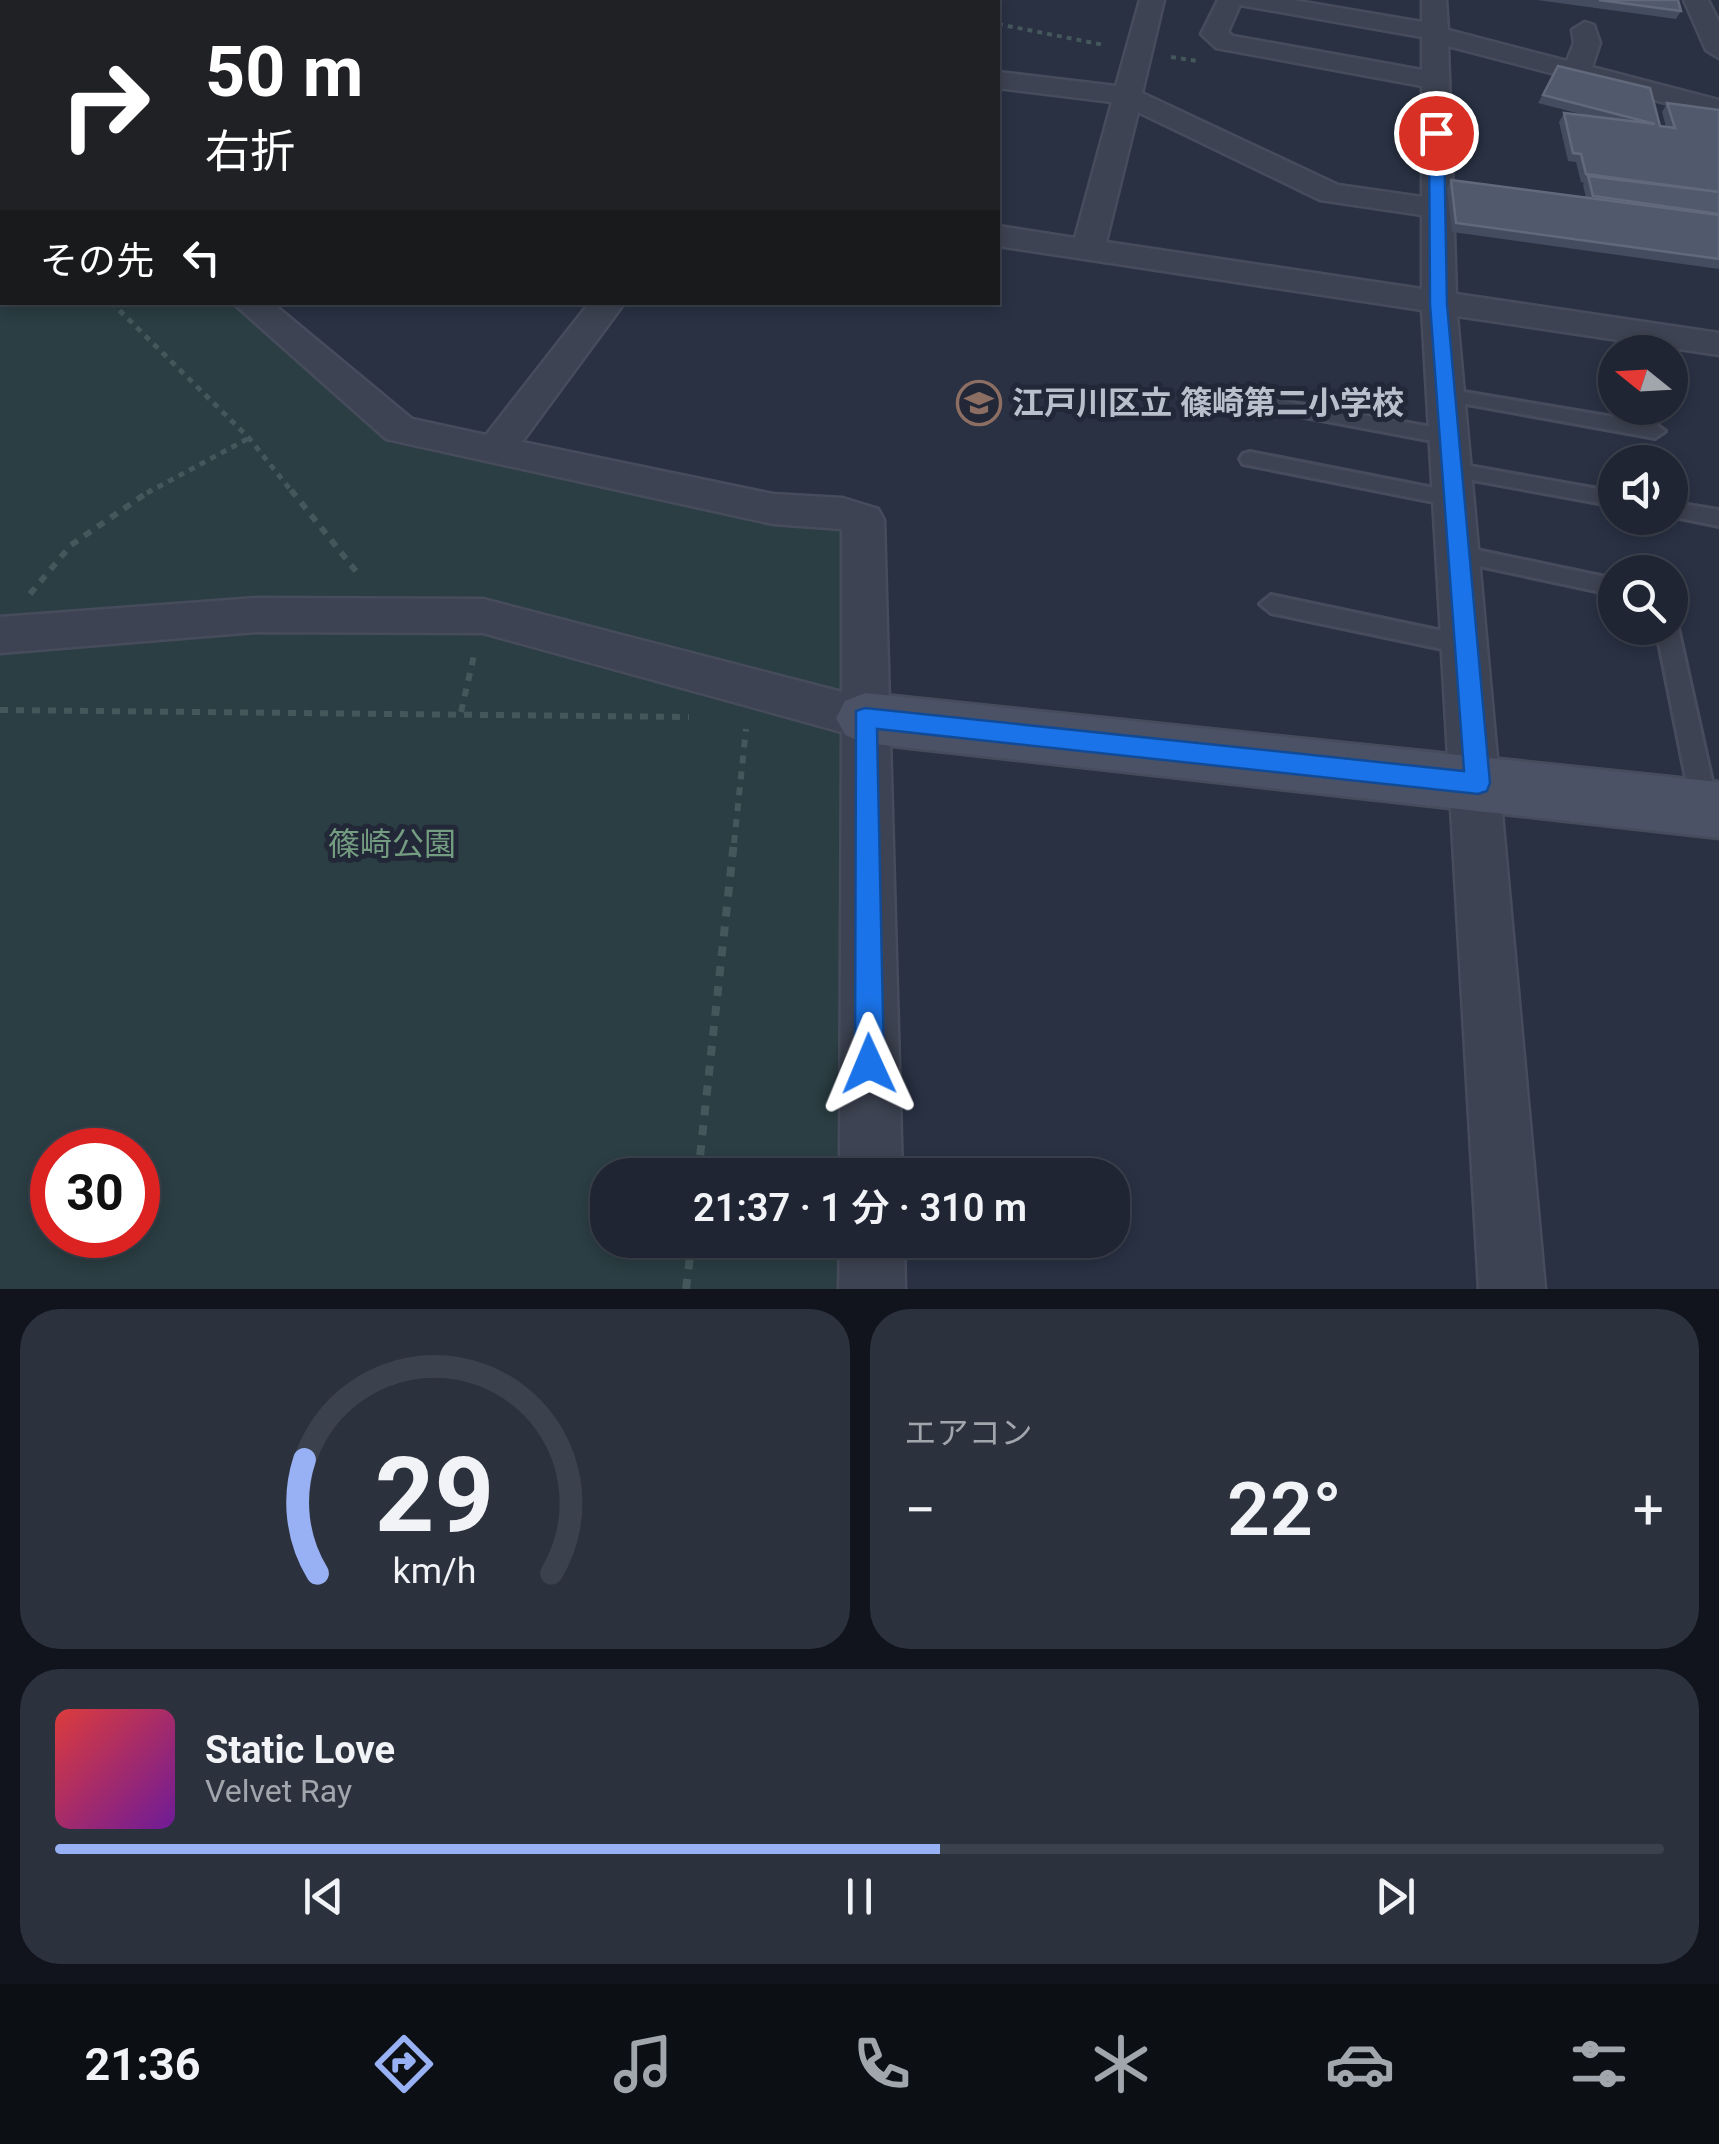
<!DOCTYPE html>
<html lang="ja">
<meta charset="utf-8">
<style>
body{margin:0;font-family:Roboto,"Noto Sans JP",sans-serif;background:#2c313e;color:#f1f3f6;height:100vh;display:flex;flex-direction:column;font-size:38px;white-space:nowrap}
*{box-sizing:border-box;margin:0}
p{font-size:32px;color:#a1a5ac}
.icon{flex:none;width:55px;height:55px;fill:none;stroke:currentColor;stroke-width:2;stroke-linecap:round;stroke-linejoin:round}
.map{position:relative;height:1289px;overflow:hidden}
.panel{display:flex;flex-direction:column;gap:20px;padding:20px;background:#11141c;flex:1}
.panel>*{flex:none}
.banner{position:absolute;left:0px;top:0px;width:1000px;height:305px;box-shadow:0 5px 15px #0003,0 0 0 2px #3c424d;background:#202124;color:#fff;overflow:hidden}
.needle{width:65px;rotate:288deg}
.controls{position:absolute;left:1598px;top:335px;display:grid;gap:20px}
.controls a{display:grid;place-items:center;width:90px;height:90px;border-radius:50%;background:#1f2532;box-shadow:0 5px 15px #0003,0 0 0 2px #3c424d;font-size:50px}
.speed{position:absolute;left:30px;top:1128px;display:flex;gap:20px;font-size:50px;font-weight:700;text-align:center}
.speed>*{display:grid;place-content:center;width:130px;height:130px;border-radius:50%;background:#1f2532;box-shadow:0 5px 15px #0003,0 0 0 2px #3c424d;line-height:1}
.speed .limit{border:15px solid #d22;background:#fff;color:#111}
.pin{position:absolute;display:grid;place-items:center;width:85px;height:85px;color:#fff;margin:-42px;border:5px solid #fff;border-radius:50%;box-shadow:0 2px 10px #0007}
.me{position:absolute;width:110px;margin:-55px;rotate:359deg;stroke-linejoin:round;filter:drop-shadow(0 0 8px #0008)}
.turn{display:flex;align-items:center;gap:35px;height:210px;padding:0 40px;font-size:45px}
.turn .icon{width:130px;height:130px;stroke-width:2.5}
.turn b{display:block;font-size:70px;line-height:85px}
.then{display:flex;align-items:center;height:95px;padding:0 40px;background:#0003;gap:20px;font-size:38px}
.big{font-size:75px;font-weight:600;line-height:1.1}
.panel .widget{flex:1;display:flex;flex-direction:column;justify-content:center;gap:15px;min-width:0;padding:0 35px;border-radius:40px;background:#2c313e}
.panel .dial{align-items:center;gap:0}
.dial svg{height:260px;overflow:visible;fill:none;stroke:#3c424d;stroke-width:7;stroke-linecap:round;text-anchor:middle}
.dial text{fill:#f1f3f6;stroke:none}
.song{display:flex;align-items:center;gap:30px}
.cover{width:120px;height:120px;border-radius:15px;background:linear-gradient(135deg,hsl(0 70% 55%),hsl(280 70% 35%))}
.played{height:10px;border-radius:5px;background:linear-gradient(90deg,#98b1f4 55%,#3c424d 55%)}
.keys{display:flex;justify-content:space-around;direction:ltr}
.heat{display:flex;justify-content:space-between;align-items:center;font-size:55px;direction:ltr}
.panel .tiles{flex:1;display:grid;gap:20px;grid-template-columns:1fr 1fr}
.widget:last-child{grid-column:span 2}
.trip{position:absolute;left:590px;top:1158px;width:540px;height:100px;border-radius:40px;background:#1f2532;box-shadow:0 5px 15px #0003,0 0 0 2px #3c424d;font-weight:600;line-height:100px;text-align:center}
.menu{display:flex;height:160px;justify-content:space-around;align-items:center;background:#0c0f14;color:#a1a5ac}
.menu .icon{width:70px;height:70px}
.menu .on{color:#98b1f4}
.menu b{font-size:45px;color:#f1f3f6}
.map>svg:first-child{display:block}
.green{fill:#2b3e43;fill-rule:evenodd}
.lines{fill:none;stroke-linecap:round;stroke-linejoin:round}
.lane-casing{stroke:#474c5c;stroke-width:6}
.street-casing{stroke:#474c5c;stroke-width:5}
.secondary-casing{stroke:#474c5c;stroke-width:5}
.path-far3{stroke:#44575b;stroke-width:4;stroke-dasharray:5 5;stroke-linecap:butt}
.path-far2{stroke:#44575b;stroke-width:5;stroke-dasharray:6 6;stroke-linecap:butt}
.path-far1{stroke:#44575b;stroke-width:6;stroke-dasharray:8 8;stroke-linecap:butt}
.path{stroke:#44575b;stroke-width:8;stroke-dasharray:10 10;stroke-linecap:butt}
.lane{fill:#3d4352;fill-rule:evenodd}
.street{fill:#3d4352;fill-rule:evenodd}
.secondary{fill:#4b5265;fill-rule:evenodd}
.wall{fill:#444d60}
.building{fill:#51596c;stroke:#61697b;stroke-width:2.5}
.route{fill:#1a73e8;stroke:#114b97;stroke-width:2.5}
.labels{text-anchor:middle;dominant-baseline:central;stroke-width:10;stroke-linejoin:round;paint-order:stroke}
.poi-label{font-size:32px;font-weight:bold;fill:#babfcc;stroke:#222838;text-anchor:start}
.park-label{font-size:32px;fill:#739c81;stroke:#222838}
</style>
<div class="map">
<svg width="1719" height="1289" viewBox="0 0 1719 1289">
<rect width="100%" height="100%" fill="#293143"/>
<path class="green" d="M0,0h368l-366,2v300l229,1 159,140 386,80 58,1 13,13 -7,638h-232v65h231v49h-839zM52,1150h86v85h-86z"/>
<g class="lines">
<defs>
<g id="lane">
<polygon points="681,0 697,0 698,2 683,2"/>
<polygon points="1446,389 1655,424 1665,431 1655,438 1439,399 1437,395"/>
<polygon points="1259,397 1449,430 1459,437 1449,444 1252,407 1250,403"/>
<polygon points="1250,452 1454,492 1464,499 1454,506 1243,464 1240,459 1243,454"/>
<polygon points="1452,463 1615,492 1615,506 1445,475 1442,470"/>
<polygon points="1670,502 1719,510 1719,526 1670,516"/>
<polygon points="1458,546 1615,579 1615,595 1451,560 1447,554"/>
<polygon points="1271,595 1466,636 1474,639 1477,645 1474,651 1466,654 1271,613 1260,604"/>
<polygon points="1670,620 1678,628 1718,808 1714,816 1705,819 1696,816 1692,808 1656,628 1670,628"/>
</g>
<g id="street">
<path d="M1140,0h24l-22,93 196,92 84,12v-111l-206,-38 -15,-14 17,-34h74l130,22v-22h24l2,30 119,31 7,-18 -2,-13 13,-8 9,3 6,18 -8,24 127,33v17l-271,-71 8,248 263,39v22l-262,-39 88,973h-66l-57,-979 -424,-64v-20l77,12 37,-136 -114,-14v-16l118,14zM1240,5l182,32v33l-189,-34 -5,-4zM1138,112l182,88 102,15v74l-316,-47z"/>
<polygon points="1684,0 1708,0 1719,22 1719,58 1706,50"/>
<rect x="0" y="79" width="2" height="16"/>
<polygon points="232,302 271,302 412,419 486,435 590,302 625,302 522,442 773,494 842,498 878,509 884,520 902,1175 840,1175 842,732 483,633 257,632 0,653 0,617 257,598 483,599 842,692 842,529 773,524 386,439"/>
<polygon points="840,1240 904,1240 905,1289 839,1289"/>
</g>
<polygon id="secondary" points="865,693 1719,782 1719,838 865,743 845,735 836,718 845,701"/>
</defs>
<use href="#lane" class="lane-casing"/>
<use href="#street" class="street-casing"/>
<use href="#secondary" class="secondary-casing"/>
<g class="path-far3">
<polyline points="880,0 892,2"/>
<polyline points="998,24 1104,45"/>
<polyline points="1171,57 1198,61"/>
</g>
<g class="path-far2">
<polyline points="111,302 249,438 293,493"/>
<polyline points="147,493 249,438"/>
</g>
<g class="path-far1">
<polyline points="291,490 359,575"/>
<polyline points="30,594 71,545 151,490"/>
<polyline points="0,710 689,717"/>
<polyline points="461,712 475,651"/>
<polyline points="734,843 746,729"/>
</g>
<g class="path">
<polyline points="698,1175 734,841"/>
<polyline points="686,1289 692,1240"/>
</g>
<use href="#lane" class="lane"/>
<use href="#street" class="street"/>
<use href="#secondary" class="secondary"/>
</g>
<g class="wall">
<polygon points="1537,0 1678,0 1681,11 1676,19"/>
<polygon points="1558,66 1660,126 1666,127 1662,112 1667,103 1719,110 1719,269 1452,232 1447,188 1451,180 1586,198 1583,185 1584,183 1581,182 1576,162 1568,161 1559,122 1564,113 1588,116 1538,103"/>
</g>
<g class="building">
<polygon points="1599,0 1678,0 1681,11"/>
<polygon points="1558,66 1650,88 1660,126 1675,128 1667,103 1719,110 1719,192 1586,174 1581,154 1573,153 1564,113 1655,124 1543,95"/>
<polygon points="1588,176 1719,192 1719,214 1593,196"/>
<polygon points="1451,180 1719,215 1719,259 1456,223"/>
</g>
<polygon class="route" points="1436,128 1444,133 1447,304 1490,783 1487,791 1478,794 877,729 884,1064 880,1074 869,1079 859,1074 855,1064 856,711 865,708 1464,771 1430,304 1429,133"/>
<defs>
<symbol id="school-ring" viewBox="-11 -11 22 22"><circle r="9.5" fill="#222838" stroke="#8d6e63" stroke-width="1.5"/><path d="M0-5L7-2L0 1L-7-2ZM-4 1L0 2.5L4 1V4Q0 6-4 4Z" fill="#8d6e63"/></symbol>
</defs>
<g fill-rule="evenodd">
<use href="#school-ring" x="954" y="378" width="50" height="50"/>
</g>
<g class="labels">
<g class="poi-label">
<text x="1012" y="403">江戸川区立 篠崎第二小学校</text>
</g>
<g class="park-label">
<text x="392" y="844">篠崎公園</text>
</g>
</g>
</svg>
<div class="controls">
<a><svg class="needle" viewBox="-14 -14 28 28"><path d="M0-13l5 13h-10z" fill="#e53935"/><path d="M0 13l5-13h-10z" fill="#a1a5ac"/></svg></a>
<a><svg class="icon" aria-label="sound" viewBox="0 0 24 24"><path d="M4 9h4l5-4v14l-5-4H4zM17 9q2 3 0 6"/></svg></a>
<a><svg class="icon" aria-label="search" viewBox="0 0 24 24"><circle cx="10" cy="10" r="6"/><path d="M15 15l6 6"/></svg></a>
</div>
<div class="speed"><div class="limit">30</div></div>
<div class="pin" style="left:1436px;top:133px;background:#d93025"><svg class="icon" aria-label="arrive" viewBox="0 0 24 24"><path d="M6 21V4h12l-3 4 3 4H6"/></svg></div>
<svg class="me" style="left:869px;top:1064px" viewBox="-20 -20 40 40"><path d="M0-17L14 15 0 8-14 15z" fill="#1a73e8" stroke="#fff" stroke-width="4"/></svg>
<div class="trip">21:37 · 1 分 · 310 m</div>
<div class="banner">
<div class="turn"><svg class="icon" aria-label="right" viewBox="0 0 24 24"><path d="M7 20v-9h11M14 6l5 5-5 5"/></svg><div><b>50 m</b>右折</div></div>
<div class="then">その先<svg class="icon" aria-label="left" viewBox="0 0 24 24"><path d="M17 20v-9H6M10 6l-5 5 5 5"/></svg></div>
</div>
</div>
<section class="panel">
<div class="tiles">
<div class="widget dial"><svg viewBox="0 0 100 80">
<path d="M14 69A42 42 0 1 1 86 69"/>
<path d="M14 69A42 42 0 0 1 10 34" stroke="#98b1f4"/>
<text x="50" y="56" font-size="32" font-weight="700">29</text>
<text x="50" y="72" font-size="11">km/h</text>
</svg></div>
<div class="widget"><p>エアコン</p>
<div class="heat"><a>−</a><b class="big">22°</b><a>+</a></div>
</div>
<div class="widget">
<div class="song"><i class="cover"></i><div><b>Static Love</b><p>Velvet Ray</p></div></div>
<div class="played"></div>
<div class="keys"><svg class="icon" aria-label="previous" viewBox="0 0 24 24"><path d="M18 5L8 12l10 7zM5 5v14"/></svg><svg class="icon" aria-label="pause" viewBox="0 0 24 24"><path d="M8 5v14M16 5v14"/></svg><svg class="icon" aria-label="next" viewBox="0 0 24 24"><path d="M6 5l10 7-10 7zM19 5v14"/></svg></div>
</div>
</div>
</section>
<nav class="menu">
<b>21:36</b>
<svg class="icon on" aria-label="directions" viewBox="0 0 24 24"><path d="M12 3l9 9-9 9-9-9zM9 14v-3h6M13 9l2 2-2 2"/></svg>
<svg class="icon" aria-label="music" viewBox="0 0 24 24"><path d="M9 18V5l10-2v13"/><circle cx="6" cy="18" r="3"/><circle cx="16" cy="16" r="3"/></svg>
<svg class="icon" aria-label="phone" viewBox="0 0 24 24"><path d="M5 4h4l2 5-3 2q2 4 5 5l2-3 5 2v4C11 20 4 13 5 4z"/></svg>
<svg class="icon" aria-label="climate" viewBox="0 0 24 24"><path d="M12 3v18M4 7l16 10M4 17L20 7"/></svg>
<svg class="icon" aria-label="car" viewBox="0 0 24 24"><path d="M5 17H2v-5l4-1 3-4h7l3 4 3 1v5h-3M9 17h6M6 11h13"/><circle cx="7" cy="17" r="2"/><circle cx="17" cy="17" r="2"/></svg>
<svg class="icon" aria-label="filters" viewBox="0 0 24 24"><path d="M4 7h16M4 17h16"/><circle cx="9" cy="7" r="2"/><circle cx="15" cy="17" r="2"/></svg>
</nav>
